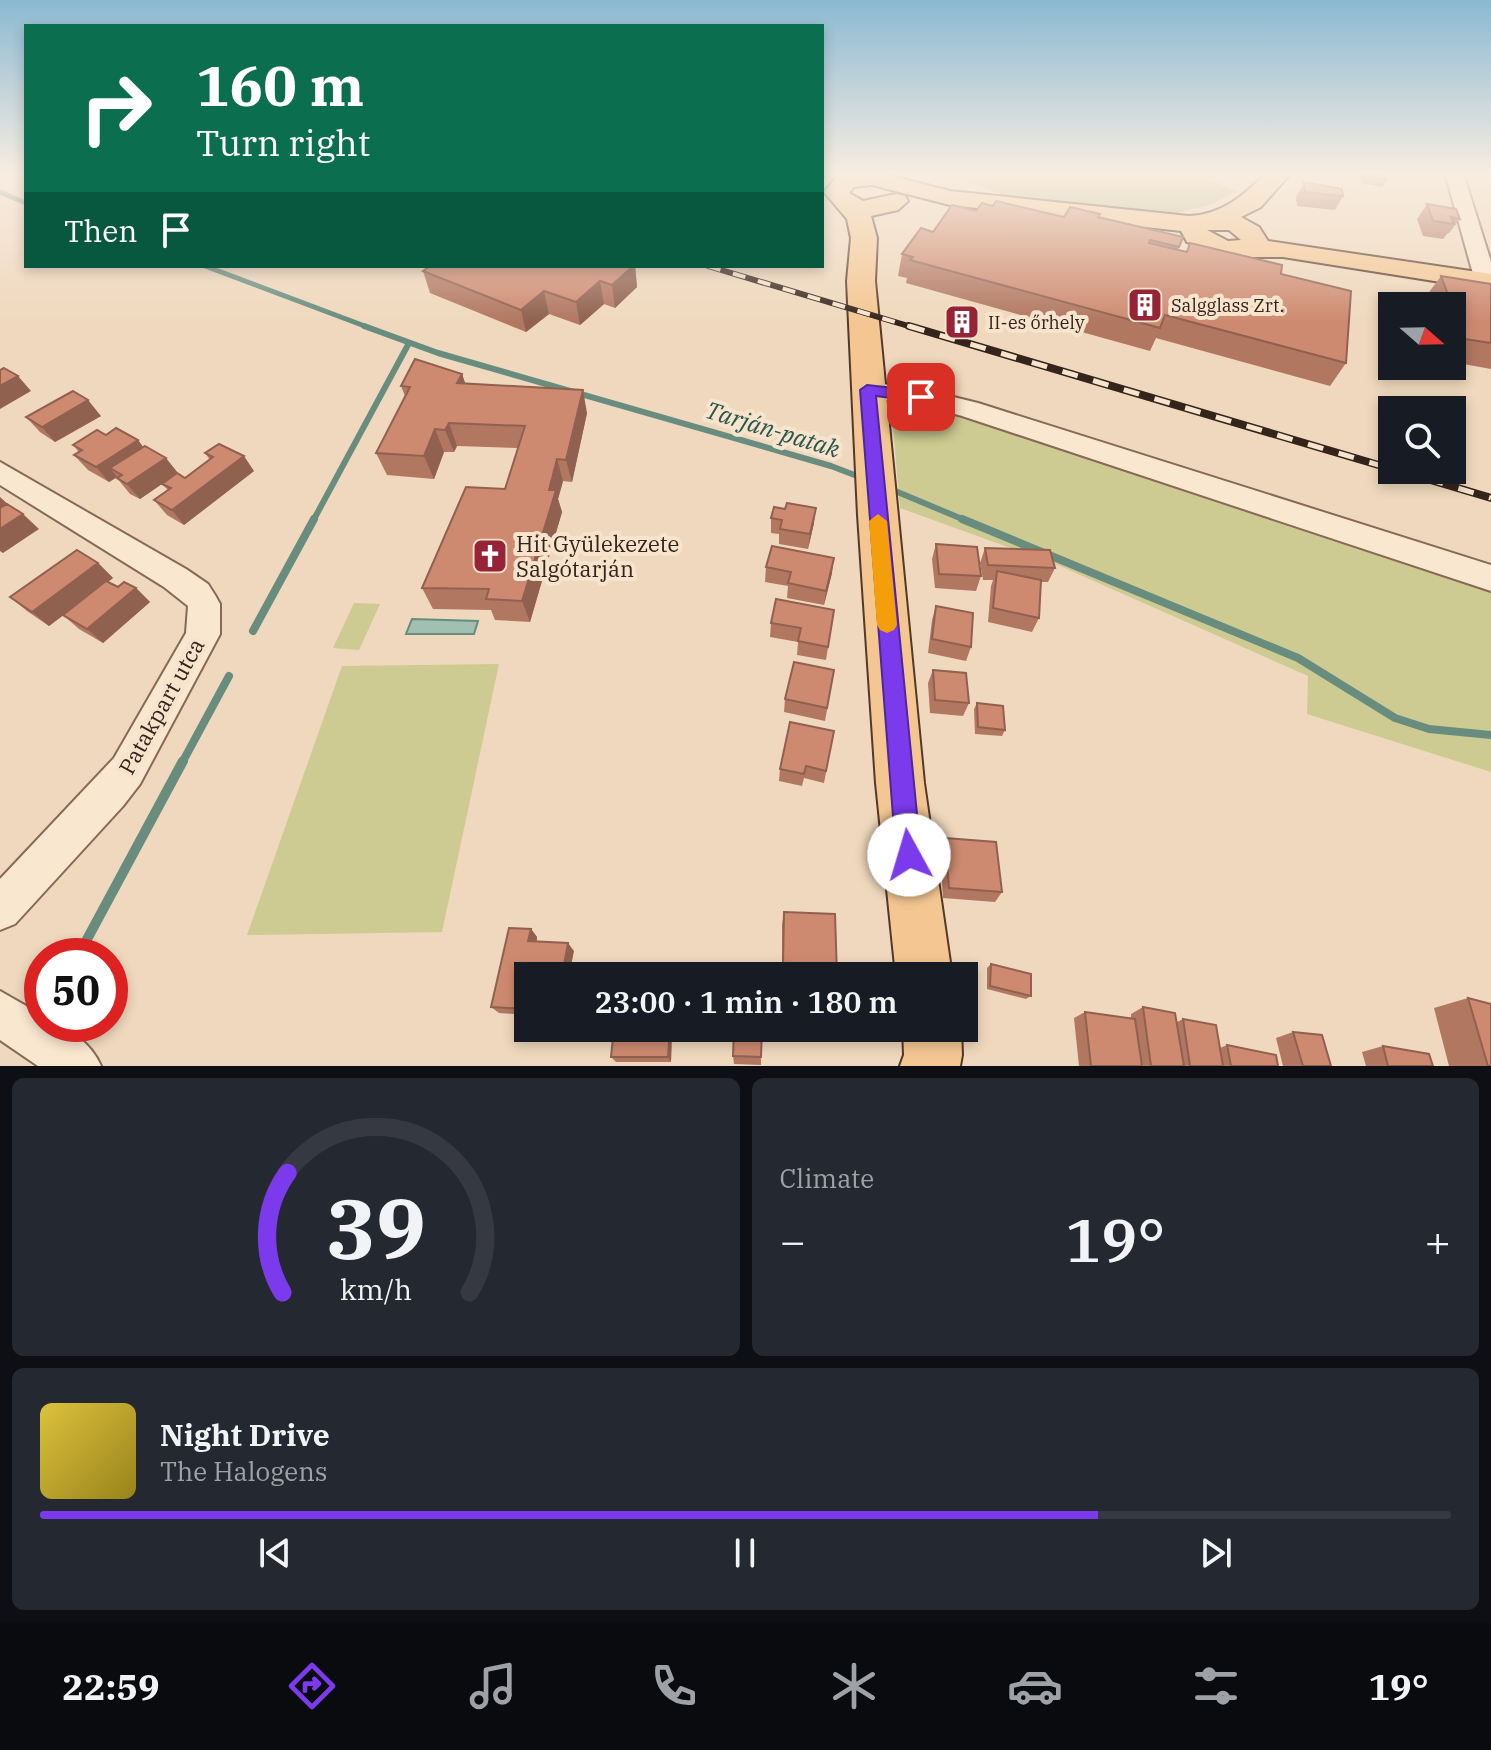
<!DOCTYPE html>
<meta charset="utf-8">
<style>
body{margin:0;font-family:"IBM Plex Serif",serif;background:#242831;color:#f1f3f6;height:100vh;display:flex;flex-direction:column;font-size:30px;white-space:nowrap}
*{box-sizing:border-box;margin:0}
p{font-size:26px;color:#9ea1a6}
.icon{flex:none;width:44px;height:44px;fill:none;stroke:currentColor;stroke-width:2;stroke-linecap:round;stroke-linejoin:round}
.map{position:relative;height:1066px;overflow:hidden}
.sheet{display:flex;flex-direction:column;gap:12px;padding:12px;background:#0d0f14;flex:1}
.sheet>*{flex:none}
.banner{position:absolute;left:24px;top:24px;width:800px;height:244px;border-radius:0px;box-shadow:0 4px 12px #0003;background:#0b6e4f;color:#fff;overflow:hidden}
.needle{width:52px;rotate:110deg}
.controls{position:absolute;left:1378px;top:292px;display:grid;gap:16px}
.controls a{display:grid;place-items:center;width:88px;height:88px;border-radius:0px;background:#171b24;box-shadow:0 4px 12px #0003;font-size:40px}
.speed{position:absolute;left:24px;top:938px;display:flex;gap:16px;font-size:40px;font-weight:700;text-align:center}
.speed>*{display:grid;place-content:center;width:104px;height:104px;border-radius:50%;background:#171b24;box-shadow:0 4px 12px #0003;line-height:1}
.speed .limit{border:12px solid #d22;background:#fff;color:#111}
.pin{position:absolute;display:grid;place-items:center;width:68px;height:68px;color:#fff;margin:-34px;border-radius:16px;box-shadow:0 4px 12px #0006}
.me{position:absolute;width:88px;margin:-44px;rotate:354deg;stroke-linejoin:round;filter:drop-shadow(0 0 6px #0008)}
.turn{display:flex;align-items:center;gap:28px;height:168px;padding:0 40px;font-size:36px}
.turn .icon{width:104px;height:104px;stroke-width:2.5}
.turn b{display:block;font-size:56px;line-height:68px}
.then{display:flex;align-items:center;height:76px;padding:0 40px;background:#0003;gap:16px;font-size:30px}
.big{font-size:60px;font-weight:600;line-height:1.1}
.sheet .tile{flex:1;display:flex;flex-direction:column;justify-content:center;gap:12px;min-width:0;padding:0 28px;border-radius:12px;background:#242831}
.sheet .dial{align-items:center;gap:0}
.dial svg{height:208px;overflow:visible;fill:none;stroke:#363941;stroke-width:7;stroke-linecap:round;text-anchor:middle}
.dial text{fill:#f1f3f6;stroke:none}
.song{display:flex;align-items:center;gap:24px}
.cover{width:96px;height:96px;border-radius:12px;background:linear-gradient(135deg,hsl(50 70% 55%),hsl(50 70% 35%))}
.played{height:8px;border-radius:4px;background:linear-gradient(90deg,#7c3aed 75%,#363941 75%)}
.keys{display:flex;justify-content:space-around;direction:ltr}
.heat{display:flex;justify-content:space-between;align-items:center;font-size:44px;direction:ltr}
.sheet .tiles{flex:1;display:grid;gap:12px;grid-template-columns:1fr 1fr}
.tile:last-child{grid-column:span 2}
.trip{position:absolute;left:514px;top:962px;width:464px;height:80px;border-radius:0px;background:#171b24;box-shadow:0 4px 12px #0003;font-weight:600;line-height:80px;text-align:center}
.dock{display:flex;height:128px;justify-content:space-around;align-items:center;background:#090b0e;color:#9ea1a6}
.dock .icon{width:56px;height:56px}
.dock .on{color:#7c3aed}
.dock b{font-size:36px;color:#f1f3f6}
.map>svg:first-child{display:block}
.green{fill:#cdcb91}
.cemetery{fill:#c1bf91}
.water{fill:#a1c0b2;stroke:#688d7f;stroke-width:2}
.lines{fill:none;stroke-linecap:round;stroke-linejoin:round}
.stream-far3{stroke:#688d7f;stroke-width:5}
.stream-far2{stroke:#688d7f;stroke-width:6}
.stream-far1{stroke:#688d7f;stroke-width:8}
.stream{stroke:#688d7f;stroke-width:10}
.minor-casing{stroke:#876956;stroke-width:4}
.major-casing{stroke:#54382a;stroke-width:4}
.minor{fill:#fae7d0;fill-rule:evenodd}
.major{fill:#f4c792;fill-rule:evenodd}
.rail-far1-casing{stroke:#35241b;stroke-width:6}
.rail-casing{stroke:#35241b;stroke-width:8}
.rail-far1{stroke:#f6e4cc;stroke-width:4;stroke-dasharray:13;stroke-linecap:butt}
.rail{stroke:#f6e4cc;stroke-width:5;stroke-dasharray:16;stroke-linecap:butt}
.wall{fill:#b17761}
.shaded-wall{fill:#90614f}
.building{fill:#ce8a71;stroke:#90614f;stroke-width:2}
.route{fill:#7c3aed;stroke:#51269a;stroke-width:2}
.slow{fill:#f59e0b}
.labels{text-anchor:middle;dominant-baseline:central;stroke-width:8;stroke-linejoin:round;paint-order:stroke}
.far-poi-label{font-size:18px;fill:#35241b;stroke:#f6e4cc;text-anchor:start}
.poi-label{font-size:22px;fill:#35241b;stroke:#f6e4cc;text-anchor:start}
.street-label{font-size:22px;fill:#35241b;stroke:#f6e4cc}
.water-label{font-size:24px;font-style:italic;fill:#29564c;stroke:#f6e4cc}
</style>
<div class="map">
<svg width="1491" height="1066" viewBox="0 0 1491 1066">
<rect width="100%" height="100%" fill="#efd8bd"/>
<g class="green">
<polygon points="889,377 1491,567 1491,772 1307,714 1308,676 1060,566 900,508"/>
<polygon points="354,603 380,604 359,650 333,648"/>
<polygon points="499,664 442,932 247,935 342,666"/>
</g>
<polygon class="cemetery" points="973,173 1188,173 1238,191 1212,204 1173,214 1118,211 1008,197 964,180"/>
<polygon class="water" points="412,619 478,621 474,634 406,634"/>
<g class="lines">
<g class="stream-far3">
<polyline points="0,192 26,203"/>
<polyline points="205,266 370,328"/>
</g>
<g class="stream-far2">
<polyline points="364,326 438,353 831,466 865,479"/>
<polyline points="888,488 967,521"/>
<polyline points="313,521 409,343"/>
</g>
<g class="stream-far1">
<polyline points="962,519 1298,658 1395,718 1429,729 1491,735"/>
<polyline points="253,631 314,519"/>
<polyline points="182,763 229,676"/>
</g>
<polyline class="stream" points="78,956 183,761"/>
<defs>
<g id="minor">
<polygon points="1445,173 1463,173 1491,262 1491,286 1478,286 1475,281"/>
<polygon points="867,382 921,389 978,403 1491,565 1491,591 962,416 921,405 858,396 854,390 858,384"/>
<polygon points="0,462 186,569 208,584 215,595 220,604 220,634 140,784 123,806 15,924 0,930 0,879 114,758 186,633 188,606 164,587 0,485"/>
<path d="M0,991l42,24v9c25,0 50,20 59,42h-63l-38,-26z"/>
</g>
<g id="major">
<path d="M848,173h32l70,18 239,25c32,-1 56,-21 77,-43h25l-30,34 -20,10 18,10 9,14 223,33v16l-208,-33h-60l-36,-15 -6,-11 -231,-26 -78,-20 -18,2 -5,6 14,8 33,-7 9,2 3,5 -10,9 -27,6 6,22 -2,43 49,502 28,193h-56l-20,-193 -18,-268 -11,-234 4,-43 -4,-19 -23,-27 14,-17zM1207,230h22l12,10 -13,1z"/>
<polygon points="903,1028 961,1028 962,1055 960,1066 900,1066 904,1055"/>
</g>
</defs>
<use href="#minor" class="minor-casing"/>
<use href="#major" class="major-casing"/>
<use href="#minor" class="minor"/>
<use href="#major" class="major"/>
<defs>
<polyline id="rail-far1" points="708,266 915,328"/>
<g id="rail">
<polyline points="909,326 1392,469"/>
<polyline points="1397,470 1491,498"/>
</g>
</defs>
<use href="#rail-far1" class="rail-far1-casing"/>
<use href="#rail" class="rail-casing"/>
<use href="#rail-far1" class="rail-far1"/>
<use href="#rail" class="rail"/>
</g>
<g class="wall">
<polygon points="1360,173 1385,173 1387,180 1382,187 1361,183"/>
<polygon points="1304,182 1343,196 1335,210 1297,206 1296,197"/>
<polygon points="1427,204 1460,219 1449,233 1448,233 1443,239 1423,236 1417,219"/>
<polygon points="993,206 1064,217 1098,217 1183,237 1178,250 1186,252 1190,243 1281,274 1346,363 1330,386 1156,338 1150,351 906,283 907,278 898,276 902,254 933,232 976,211"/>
<polygon points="430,266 635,266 637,287 615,308 604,304 580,325 549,314 526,332 430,293 423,271"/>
<polygon points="1441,276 1491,284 1491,369 1452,362 1452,306 1427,306 1424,299"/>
<polygon points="955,315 973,315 969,327 953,322"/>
<polygon points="462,374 465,384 587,413 572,482 563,481 558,499 562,512 530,622 495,620 491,610 433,609 422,588 505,489 518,448 457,446 454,452 444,452 434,479 387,475 376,453 405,396 401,386"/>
<polygon points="101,416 55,442 40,432 26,417"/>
<polygon points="106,435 138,440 143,447 177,473 185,478 210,460 205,453 254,471 184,525 167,515 154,500 168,490 162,484 169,479 140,499 130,494 117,478 117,477 109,482 88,470 74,455 79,452 73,445"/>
<polygon points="771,518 814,523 808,549 779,544 779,534 771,533"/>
<polygon points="936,544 981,576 976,591 935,588 932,559"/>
<polygon points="985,548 1055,568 1048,582 1041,582 1039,618 1032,632 988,622 991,586 993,580 983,580 980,563"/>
<polygon points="98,563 113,578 108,582 118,587 136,588 150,602 103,643 79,629 63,615 49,626 27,611 10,597"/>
<polygon points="766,567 832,573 824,605 787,598 788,586 765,582"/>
<polygon points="936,606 971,647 966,661 928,653 932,620"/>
<polygon points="834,610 826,660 797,655 798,642 770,637 771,623"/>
<polygon points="834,670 825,721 784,712 785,699"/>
<polygon points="933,670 969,703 963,716 930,713 928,683"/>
<polygon points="977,703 1005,730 1002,736 975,734 974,709"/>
<polygon points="834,731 824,783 804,778 802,786 779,781 780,769"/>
<polygon points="945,838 1002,892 995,902 943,898 940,848"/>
<polygon points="784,912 837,976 782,966 782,925"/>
<polygon points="531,929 537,937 537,942 574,951 528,976 528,1015 499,1013 491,1007"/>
<polygon points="991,964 1031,996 1026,999 987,989 987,968"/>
<polygon points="1468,998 1491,1066 1449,1066 1434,1008"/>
<polygon points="1143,1007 1177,1022 1183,1019 1220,1048 1227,1045 1278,1066 1079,1066 1074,1018 1085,1012 1131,1019 1131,1014"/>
<polygon points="614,1028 672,1028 671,1062 616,1062 611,1057"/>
<polygon points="1293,1032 1331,1066 1283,1066 1276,1038"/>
<polygon points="1383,1046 1433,1066 1366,1066 1362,1052"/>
<polygon points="733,1056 761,1057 761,1065 734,1064"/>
</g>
<g class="shaded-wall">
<polygon points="633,266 635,266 637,287 615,308 612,285"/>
<polygon points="600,281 604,304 580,325 576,302"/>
<polygon points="544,291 549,314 526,332 521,310"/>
<polygon points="462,374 470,397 457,383"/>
<polygon points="18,376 31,391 0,409 0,386"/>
<polygon points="583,390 587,413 572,482 566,460"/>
<polygon points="88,400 101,416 55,442 42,427"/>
<polygon points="449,423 457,446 454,452 445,430"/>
<polygon points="435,429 444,452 434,479 424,456"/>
<polygon points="138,440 149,455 110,468 117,477 109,482 96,467"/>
<polygon points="244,456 254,471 184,525 172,510"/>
<polygon points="166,458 178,473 140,499 127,484"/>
<polygon points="557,459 563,481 558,499 562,512 530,622 522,601"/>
<polygon points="0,497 12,508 0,516"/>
<polygon points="816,508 814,523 808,549 810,534"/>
<polygon points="23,514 39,529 3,553 0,551 0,529"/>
<polygon points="834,558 832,573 824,605 826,591"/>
<polygon points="98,563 113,578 49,626 32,612"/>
<polygon points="136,588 150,602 103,643 87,629"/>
<polygon points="531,929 537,937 535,949 528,941"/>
<polygon points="568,943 574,951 569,976 562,976"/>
<polygon points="670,1028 672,1028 671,1062 668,1057"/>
</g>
<g class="building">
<polygon points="1364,173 1385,173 1387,180 1365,176"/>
<polygon points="1304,182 1342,189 1343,196 1305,192"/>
<polygon points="996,201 1064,217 1070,207 1100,214 1098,217 1183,237 1179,247 1150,240 1149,243 1187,252 1190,243 1282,265 1281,274 1351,291 1346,363 1165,315 1160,328 910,260 913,257 902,254 921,228 933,232 952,205 976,211 982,203 993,206"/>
<polygon points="1427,204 1456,209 1460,219 1451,217 1454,224 1433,221"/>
<polygon points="430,266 633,266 612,285 600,281 576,302 544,291 521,310 423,271"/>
<polygon points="1441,276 1491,284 1491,343 1465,339"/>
<polygon points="957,310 973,315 971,319 955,315"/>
<polygon points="415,359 462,374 457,383 583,390 566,460 557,459 549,490 556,490 522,601 486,599 489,589 422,588 466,487 505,489 525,426 449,423 445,430 435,429 424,456 376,453 410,387 401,386"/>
<polygon points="4,368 18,376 0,386 0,370"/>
<polygon points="73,391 88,400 42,427 26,417"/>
<polygon points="116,428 138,440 96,467 74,455 82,450 73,445 97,430 106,435"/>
<polygon points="219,444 244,456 172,510 154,500 171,488 162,484 177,473 185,478 213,457 205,453"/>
<polygon points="145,446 166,458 127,484 117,478 122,475 110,468"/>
<polygon points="787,503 816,508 810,534 780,529 782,520 771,518 774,507 785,509"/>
<polygon points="7,504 23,514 0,529 0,508"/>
<polygon points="936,544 977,547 981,576 939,574"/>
<polygon points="772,546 834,558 826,591 788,583 791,572 766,567"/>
<polygon points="985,548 1050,550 1055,568 988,565"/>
<polygon points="77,550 98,563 32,612 10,597"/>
<polygon points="997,571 1041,580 1039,618 993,608"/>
<polygon points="106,581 118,587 124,582 136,588 87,629 63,615"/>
<polygon points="776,599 834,610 828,647 798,641 801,628 771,623"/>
<polygon points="936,606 973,613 971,647 932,639"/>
<polygon points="794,662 834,670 827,708 785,699"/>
<polygon points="933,670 966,673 969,703 935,700"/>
<polygon points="977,703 1003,706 1005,730 978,727"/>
<polygon points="790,722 834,731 826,771 806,766 804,774 780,769"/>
<polygon points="945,838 996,842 1002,892 949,888"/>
<polygon points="784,912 835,914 837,976 736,976 737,964 783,966"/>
<polygon points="509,928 531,929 528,941 568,943 562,976 528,976 528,1009 491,1007"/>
<polygon points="991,964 1031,974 1031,996 990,986"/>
<polygon points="1468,998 1491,1004 1491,1066 1488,1066"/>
<polygon points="1143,1007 1175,1013 1184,1066 1151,1066"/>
<polygon points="1085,1012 1135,1019 1142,1066 1091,1066"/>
<polygon points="1183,1019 1216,1025 1223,1066 1190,1066"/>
<polygon points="614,1028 670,1028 668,1057 611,1057"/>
<polygon points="734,1028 762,1028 761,1057 733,1056"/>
<polygon points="1293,1032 1322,1035 1331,1066 1303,1066"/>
<polygon points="1227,1045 1276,1055 1278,1066 1231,1066"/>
<polygon points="1383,1046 1429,1054 1433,1066 1388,1066"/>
</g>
<linearGradient id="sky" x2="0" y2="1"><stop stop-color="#8bb9d2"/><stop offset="0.54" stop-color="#f8ede1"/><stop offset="1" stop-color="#f8ede1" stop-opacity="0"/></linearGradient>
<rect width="1491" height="322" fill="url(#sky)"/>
<polygon class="route" points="867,385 921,391 928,397 921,402 876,396 921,855 917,864 909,868 900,864 896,855 860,390"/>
<polygon class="slow" points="878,514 887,521 897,625 894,630 887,633 880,630 877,625 869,521"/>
<defs>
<symbol id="building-square" viewBox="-11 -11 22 22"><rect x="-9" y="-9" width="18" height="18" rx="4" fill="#972436" stroke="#f6e4cc"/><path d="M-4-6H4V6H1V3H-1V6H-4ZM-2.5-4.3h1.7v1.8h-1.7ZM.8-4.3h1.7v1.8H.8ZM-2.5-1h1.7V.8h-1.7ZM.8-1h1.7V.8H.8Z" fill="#fff"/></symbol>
<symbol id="church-square" viewBox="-11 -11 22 22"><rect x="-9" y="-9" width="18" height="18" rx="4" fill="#972436" stroke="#f6e4cc"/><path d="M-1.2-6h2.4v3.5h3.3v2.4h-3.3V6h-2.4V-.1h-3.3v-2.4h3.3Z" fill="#fff"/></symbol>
</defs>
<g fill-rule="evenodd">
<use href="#building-square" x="1125" y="285" width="40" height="40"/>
<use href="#building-square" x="942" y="302" width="40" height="40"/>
<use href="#church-square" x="470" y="536" width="40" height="40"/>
</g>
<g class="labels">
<g class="far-poi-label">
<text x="1171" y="305">Salgglass Zrt.</text>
<text x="988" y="322">II-es őrhely</text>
</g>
<g class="poi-label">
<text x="516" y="543">Hit Gyülekezete<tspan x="516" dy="25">Salgótarján</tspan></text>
</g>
<g class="street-label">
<text transform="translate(161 706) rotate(-61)">Patakpart utca</text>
</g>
<g class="water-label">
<text transform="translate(773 429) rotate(17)">Tarján-patak</text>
</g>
</g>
</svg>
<div class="controls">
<a><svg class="needle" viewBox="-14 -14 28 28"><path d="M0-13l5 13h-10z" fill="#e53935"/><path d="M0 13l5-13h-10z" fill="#9ea1a6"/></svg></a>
<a><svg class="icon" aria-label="search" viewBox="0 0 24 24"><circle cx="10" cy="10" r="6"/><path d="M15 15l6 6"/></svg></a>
</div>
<div class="speed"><div class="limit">50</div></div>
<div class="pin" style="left:921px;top:397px;background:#d93025"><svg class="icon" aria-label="arrive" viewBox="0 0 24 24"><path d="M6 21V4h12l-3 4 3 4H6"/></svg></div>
<svg class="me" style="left:909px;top:855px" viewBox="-20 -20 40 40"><circle r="19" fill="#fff"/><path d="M0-13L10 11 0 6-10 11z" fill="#7c3aed"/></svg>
<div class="trip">23:00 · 1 min · 180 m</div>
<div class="banner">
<div class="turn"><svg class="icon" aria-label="right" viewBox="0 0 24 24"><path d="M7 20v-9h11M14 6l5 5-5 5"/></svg><div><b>160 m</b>Turn right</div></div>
<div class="then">Then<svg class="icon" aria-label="arrive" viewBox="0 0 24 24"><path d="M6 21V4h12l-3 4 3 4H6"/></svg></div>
</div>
</div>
<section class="sheet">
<div class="tiles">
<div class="tile dial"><svg viewBox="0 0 100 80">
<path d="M14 69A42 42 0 1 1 86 69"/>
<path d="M14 69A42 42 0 0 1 16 23" stroke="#7c3aed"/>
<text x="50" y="56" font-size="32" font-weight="700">39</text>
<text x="50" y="72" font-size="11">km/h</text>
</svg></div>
<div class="tile"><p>Climate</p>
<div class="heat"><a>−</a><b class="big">19°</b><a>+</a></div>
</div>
<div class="tile">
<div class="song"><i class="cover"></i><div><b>Night Drive</b><p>The Halogens</p></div></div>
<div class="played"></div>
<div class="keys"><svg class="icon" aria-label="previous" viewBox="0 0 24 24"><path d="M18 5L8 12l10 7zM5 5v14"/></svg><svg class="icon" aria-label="pause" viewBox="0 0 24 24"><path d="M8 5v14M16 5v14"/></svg><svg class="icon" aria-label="next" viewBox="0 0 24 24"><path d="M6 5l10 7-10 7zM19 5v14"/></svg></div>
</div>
</div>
</section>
<nav class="dock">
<b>22:59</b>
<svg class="icon on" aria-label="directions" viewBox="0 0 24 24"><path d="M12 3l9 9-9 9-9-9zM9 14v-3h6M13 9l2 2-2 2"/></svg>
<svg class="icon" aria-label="music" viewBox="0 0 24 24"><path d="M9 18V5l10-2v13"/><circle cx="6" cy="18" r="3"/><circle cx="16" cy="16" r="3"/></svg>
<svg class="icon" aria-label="phone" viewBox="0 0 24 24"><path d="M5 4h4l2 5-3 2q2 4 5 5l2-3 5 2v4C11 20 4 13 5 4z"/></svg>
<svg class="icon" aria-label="climate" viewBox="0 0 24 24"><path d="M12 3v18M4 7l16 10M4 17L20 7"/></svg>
<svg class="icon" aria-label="car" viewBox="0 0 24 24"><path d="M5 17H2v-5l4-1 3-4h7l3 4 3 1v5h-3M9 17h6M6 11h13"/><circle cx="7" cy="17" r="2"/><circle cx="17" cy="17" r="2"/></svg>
<svg class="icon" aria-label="filters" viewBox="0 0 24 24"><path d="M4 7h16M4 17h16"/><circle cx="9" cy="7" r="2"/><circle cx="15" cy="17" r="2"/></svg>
<b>19°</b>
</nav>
